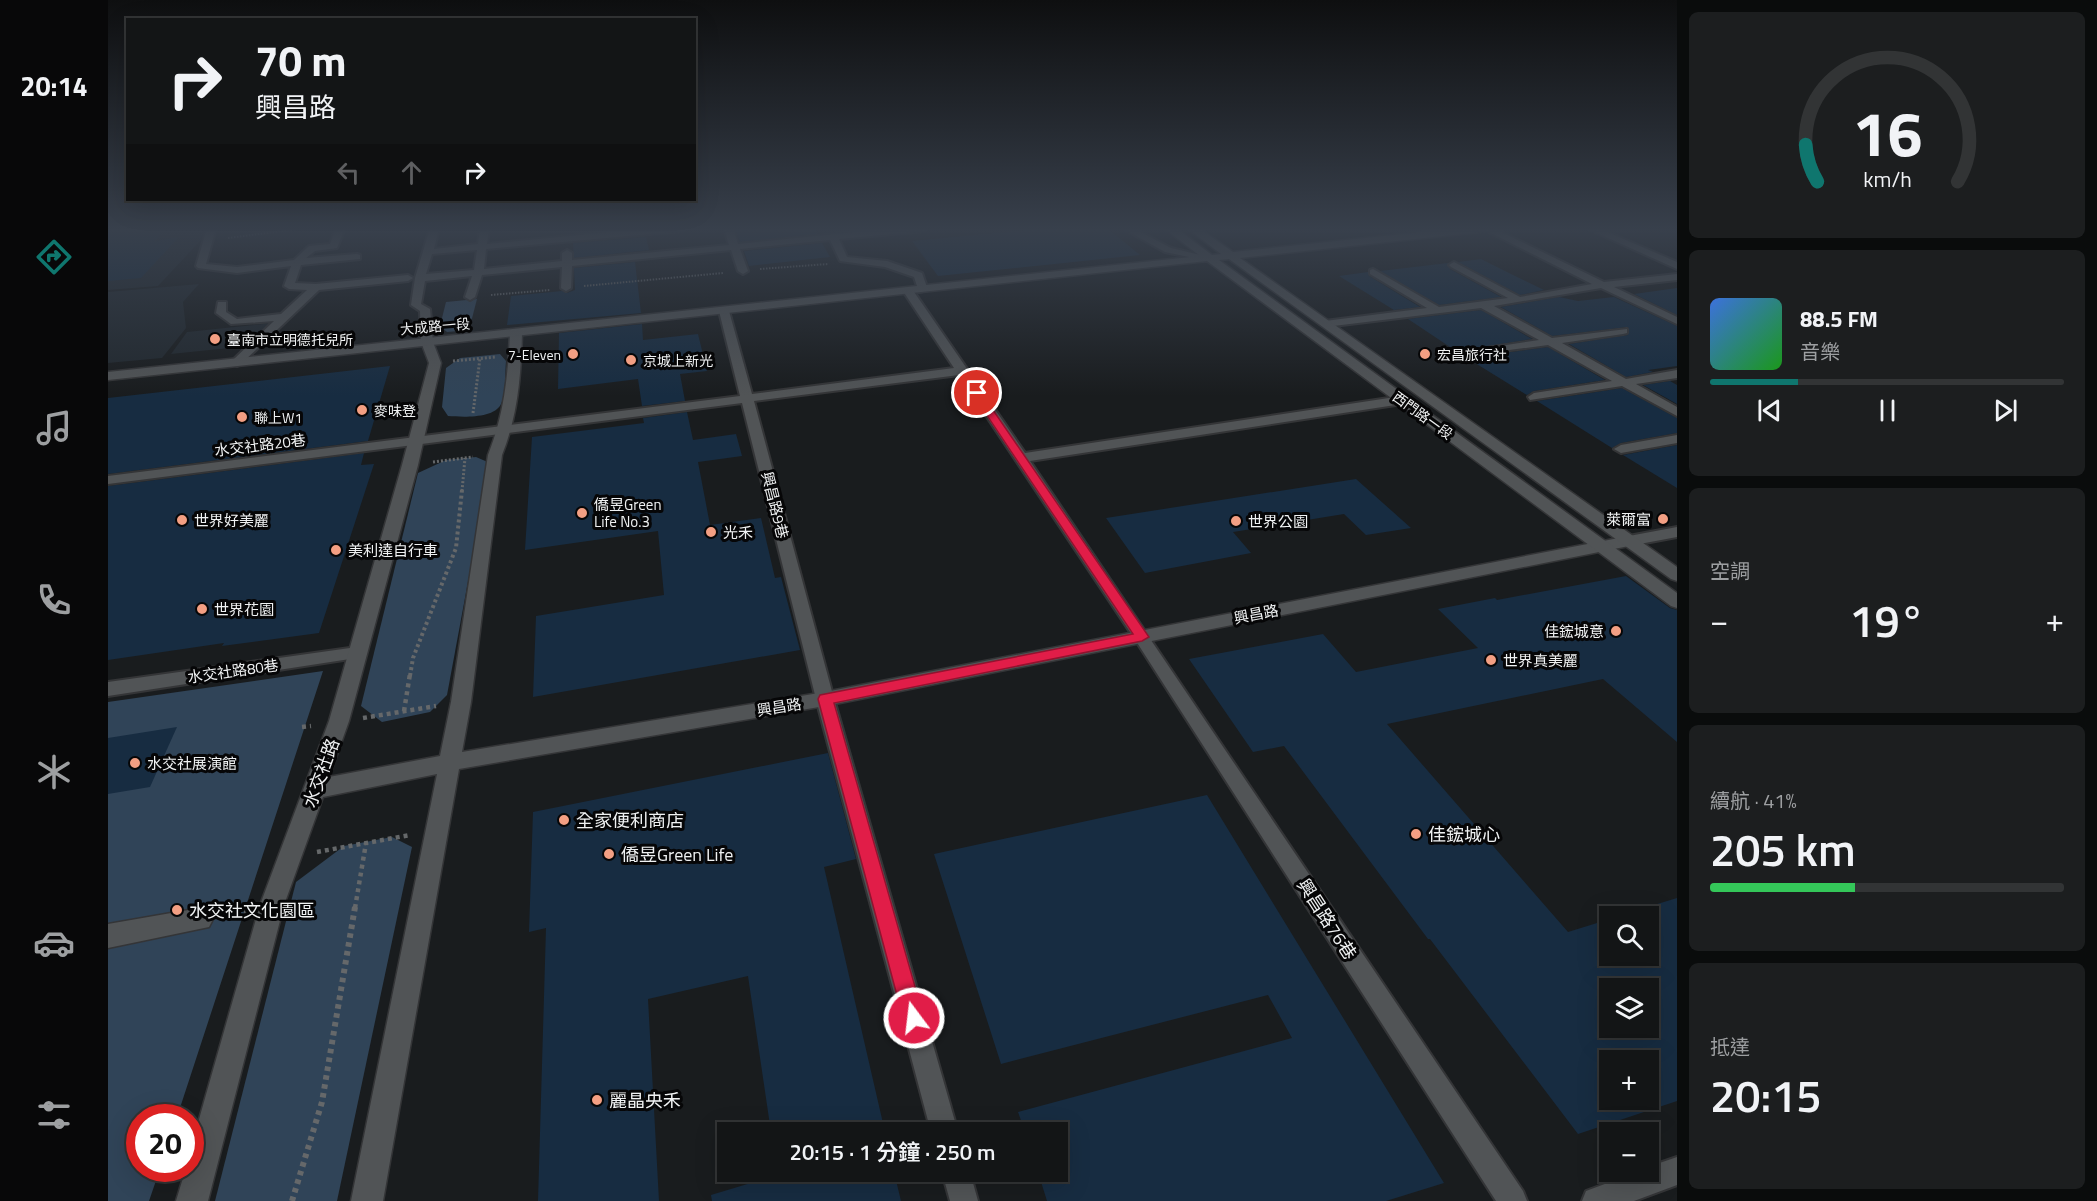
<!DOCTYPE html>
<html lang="zh-TW">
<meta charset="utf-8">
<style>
body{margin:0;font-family:"Titillium Web","Noto Sans TC",sans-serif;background:#1c1e1f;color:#f1f3f6;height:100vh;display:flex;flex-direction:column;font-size:22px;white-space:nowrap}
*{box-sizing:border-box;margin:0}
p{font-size:20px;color:#9d9fa1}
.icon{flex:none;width:33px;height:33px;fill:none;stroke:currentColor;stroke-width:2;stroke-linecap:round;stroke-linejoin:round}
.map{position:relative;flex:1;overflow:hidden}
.details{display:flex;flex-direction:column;gap:12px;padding:12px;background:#0a0c0c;width:420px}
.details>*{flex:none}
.hud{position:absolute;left:18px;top:18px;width:570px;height:183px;border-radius:0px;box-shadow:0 6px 24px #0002,0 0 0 2px #323435;background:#131516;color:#f1f3f6;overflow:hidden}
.fabs{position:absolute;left:1491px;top:906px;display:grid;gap:12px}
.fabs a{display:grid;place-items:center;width:60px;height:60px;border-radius:0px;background:#131516;box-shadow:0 6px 24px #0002,0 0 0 2px #323435;font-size:30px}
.speed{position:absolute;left:18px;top:1104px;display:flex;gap:12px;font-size:30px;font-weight:700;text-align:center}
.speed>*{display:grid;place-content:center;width:78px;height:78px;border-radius:50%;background:#131516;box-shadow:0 6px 24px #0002,0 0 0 2px #323435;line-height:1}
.speed .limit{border:9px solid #d22;background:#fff;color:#111}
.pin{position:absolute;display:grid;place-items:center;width:51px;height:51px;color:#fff;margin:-26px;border:3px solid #fff;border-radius:50%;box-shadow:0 2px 6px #0007}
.me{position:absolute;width:66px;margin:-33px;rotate:345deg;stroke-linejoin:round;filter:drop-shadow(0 0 4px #0008)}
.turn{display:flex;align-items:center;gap:21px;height:126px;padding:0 30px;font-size:27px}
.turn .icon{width:78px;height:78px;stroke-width:2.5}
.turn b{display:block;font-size:42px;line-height:51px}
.lanes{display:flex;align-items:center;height:57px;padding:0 30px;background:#0003;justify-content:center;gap:30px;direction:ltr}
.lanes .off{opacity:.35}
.big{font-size:45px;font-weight:600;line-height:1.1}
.details .tile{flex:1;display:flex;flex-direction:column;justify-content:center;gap:9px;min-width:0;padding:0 21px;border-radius:9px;background:#1c1e1f}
.details .dial{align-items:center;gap:0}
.dial svg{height:156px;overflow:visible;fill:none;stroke:#323435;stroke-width:7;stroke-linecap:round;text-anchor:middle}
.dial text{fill:#f1f3f6;stroke:none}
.song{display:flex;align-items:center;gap:18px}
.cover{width:72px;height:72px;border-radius:9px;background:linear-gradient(135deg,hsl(220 70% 55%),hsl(120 70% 35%))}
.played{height:6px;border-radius:3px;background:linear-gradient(90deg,#0f766e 25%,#323435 25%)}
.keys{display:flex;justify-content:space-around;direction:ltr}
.heat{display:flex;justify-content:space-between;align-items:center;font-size:33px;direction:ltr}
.charge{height:9px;border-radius:4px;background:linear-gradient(90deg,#34c759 41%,#323435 0)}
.trip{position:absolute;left:609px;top:1122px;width:351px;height:60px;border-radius:0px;background:#131516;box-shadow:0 6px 24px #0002,0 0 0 2px #323435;font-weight:600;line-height:60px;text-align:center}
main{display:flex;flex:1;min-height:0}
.tabs{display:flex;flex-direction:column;width:108px;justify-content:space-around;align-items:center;background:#080809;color:#9d9fa1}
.tabs .icon{width:42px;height:42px}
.tabs .on{color:#0f766e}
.tabs b{font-size:27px;color:#f1f3f6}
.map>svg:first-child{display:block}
.built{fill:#21282e}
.green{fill:#304458}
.building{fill:#172c41;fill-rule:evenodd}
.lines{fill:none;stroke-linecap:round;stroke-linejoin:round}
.lane-casing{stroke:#343537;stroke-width:4}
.street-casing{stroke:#343537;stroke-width:3}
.secondary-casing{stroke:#343537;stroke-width:3}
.path-far4{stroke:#65686a;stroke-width:2;stroke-dasharray:1.5 1.5;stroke-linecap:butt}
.path-far3{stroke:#65686a;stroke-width:3;stroke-dasharray:2 2;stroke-linecap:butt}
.path-far2{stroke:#65686a;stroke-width:4;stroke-dasharray:3 3;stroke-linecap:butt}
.path-far1{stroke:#65686a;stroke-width:4.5;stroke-dasharray:4 4;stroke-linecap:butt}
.path{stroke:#65686a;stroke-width:6;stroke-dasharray:4.5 4.5;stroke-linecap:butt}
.lane{fill:#515456;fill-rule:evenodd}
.street{fill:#515456;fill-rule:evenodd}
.secondary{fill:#515456;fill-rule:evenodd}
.route{fill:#e11d48;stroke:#92132f;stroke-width:1.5}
.poi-dot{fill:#f39f83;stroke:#060607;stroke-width:2}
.labels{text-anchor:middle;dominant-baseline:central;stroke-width:6;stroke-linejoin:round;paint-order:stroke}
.far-street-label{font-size:14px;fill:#f0f2f3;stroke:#060607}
.far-poi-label{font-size:14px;fill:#f0f2f3;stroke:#060607;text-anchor:start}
.street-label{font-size:15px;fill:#f0f2f3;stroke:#060607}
.poi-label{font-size:15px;fill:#f0f2f3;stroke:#060607;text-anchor:start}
.near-street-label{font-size:18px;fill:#f0f2f3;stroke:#060607}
.near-poi-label{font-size:18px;fill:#f0f2f3;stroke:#060607;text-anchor:start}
</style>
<main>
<nav class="tabs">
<b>20:14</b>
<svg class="icon on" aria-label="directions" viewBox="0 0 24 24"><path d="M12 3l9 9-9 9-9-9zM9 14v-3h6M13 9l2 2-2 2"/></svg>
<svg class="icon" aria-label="music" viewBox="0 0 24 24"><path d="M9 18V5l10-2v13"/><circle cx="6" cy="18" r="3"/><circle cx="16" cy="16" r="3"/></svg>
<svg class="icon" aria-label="phone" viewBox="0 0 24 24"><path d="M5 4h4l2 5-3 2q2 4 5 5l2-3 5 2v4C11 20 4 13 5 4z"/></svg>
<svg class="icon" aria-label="climate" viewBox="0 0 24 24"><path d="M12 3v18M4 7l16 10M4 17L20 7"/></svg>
<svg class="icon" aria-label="car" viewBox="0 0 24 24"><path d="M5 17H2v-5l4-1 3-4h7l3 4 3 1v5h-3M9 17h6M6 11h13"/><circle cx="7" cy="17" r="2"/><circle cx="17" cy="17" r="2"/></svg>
<svg class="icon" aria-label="filters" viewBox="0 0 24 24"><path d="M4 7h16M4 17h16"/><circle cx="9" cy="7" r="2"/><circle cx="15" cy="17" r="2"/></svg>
</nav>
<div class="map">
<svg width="1569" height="1201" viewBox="0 0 1569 1201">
<rect width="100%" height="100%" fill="#191c1e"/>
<g class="built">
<polygon points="0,228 96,228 93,240 50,286 0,290"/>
<polygon points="91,284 75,302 78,328 54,358 0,363 0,292"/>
<polygon points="164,323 131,347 63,354 79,332"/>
</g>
<g class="green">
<polygon points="369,299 361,330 339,332 332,326 338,302"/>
<path d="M392,354l6,7c-1,10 0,35 -5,43 -7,15 -39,13 -53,12l-6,-9 4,-39 14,-10z"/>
<polygon points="368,457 382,463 339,695 322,712 274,722 253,706 310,473 338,460"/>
<polygon points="215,671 69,1117 32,1118 32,1168 52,1169 41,1201 0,1201 0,702"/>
<polygon points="284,837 304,847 229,1201 107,1201 188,882 236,846"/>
</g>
<g class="building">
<polygon points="27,228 58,228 47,241 71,237 33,278 0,281 0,230"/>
<polygon points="627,228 705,228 709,234 632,242"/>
<polygon points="938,228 999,228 1032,255 830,276 804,241"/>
<polygon points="538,237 541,250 466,258 465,243"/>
<polygon points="714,243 722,257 641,266 636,251"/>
<polygon points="1373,259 1403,274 1436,290 1412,295 1350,262"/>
<polygon points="527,262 533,313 399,325 403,296 454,291 459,293 467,290 466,268"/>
<polygon points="1340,263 1342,269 1393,297 1331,305 1272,271"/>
<polygon points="1260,272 1261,276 1312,307 1286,310 1231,276"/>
<polygon points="1569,288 1569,315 1526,294"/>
<polygon points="1451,297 1470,301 1506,297 1569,326 1569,366 1540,370 1545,372 1518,377 1461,344 1520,335 1520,327 1444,336 1393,307"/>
<polygon points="1373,310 1424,339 1348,351 1300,319"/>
<polygon points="534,324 535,340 590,334 599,371 572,374 577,401 534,406 530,379 450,389 451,333"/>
<polygon points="1440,347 1497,380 1426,391 1419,395 1359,358"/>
<polygon points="282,366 260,441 0,474 0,398"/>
<polygon points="1562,381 1569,385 1569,404 1535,385"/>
<polygon points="1514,388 1569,418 1569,433 1513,443 1504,448 1429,401"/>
<polygon points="579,412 585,440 628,434 634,456 590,462 602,525 653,518 667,578 673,577 692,650 425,697 428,616 556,595 550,531 417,550 424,437 536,423 535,418"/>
<polygon points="1569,445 1569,488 1515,455"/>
<polygon points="256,453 253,465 266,464 211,633 114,646 116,643 0,660 0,486"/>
<polygon points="1248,479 1303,528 1258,535 1236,514 1125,532 1143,553 1037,573 998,518"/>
<path d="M1518,576l44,32 7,2v132l-74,-63 -216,45 181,208 42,-13v37h38v-40h-30l59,-18v203l-99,33 -148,-195h-2l-144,-193 -31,6 -64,-93 134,-25 33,38 122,-24 -40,-39 57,-11 2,2zM1502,988h38v40h-38zM1502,1060h38v40h-38z"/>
<polygon points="69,727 42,787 0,794 0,738"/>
<polygon points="720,753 748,859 716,867 777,1132 663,1132 640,976 540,999 551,1201 430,1201 438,928 421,932 425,812"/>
<polygon points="1099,795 1336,1183 1278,1201 939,1201 930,1172 950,1172 950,1132 917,1132 910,1112 1184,1038 1160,995 893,1064 826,854"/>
<polygon points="669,1172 786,1172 793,1201 604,1201 603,1195 669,1175"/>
</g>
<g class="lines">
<defs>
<g id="lane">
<polygon points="99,228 108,228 98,264 129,267 186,260 201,246 222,244 228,228 237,228 229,248 207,251 198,258 249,254 252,255 252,259 193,265 187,283 208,284 300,275 305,278 300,281 211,290 133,364 129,366 123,362 125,360 166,321 123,324 108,313 110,302 118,302 118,312 129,319 173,314 199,290 181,289 176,286 183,266 129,273 90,268 88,266"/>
<path d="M322,228h9l-5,21 44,-5 2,-16h9l-2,16 164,-16h35l-4,3 -196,18 -2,20 78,-8v-8l5,-3 5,3v7l157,-15 -5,-17h9l5,16 157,-16h33l-4,3 -85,8 8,18 40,4 35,12 6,17 -9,2 -5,-15 -29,-10 -45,-6 -10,-21 -90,9 8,22 -5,3 -5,-3 -7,-21 -159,16 -1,22 -5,3 -5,-3 1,-21 -80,8 -7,22 -5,3 -5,-3 7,-21 -47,5 -4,23 9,5 3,33 -6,3 -6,-3 -1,-31 -9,-6 4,-27zM369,250l-3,20 -48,4 6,-20z"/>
<polygon points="1014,228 1025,228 1063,248 1105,258 1100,261 1057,252"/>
<polygon points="1373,228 1385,228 1496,282 1569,274 1569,280 1506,287 1569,317 1569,324 1493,288 1386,306 1444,338 1519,329 1519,333 1515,334 1454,343 1518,379 1569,370 1569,378 1528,384 1569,407 1569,416 1514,386 1422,400 1420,397 1426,393 1504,381 1440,345 1348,357 1346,355 1352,352 1431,340 1373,308 1217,327 1212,324 1217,321 1319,308 1262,274 1262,270 1265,269 1331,307 1400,298 1343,267 1341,265 1346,262 1412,297 1484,284"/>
<polygon points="1478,228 1490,228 1569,262 1569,269"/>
<polygon points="800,288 804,289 917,453 1294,396 1300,400 1294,404 922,461 1415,1191 1419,1201 1388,1201 1028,641 851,375 646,401 726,699 850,1132 823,1132 708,699 634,403 0,484 0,476 632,396 611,311 616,308 621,311 644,394 846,368 795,291"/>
<polygon points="1569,435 1569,443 1513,453 1506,449 1513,445"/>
<polygon points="1569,527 1569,537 1521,546 1513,541 1521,536"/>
<polygon points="249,647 255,649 258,653 255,657 0,696 0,682"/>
<polygon points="1569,1157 1569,1185 1526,1201 1474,1201 1478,1191 1529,1172 1540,1172 1540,1167"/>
<polygon points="834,1172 862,1172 870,1201 842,1201"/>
</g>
<g id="street">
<path d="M408,329l6,4c-1,42 -4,82 -20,122l-31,247 -9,50 363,-60 804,-156 8,5 -8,5 -804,160 -366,63 -76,432h-32l86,-427 -114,23 -39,108 -76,296h-32l10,-33h4v-17l70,-246 69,-184 73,-256 27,-102 -8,-21 6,-4 6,4 8,21 -23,102 -69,256 -20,56 111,-21 11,-54 37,-247c16,-40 20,-79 22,-122z"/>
<polygon points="92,908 101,911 105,919 101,927 0,948 0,924"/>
</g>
<polygon id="secondary" points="1056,228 1068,228 1104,255 1113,254 1079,228 1091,228 1125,252 1352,228 1386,228 1381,231 1132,258 1569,567 1569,581 1563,579 1121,259 1111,260 1569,593 1569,608 1563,606 1099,261 0,380 0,372 1092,256"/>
</defs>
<use href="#lane" class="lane-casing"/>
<use href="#street" class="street-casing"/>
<use href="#secondary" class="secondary-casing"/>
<g class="path-far4">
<polyline points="120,238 199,228"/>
<polyline points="652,269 720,264"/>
<polyline points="476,286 615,273"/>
<polyline points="383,295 442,290"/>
</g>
<g class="path-far3">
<polyline points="345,361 388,357"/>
<polyline points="365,413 372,358"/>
<polyline points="325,462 365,457"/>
<polyline points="354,491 357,458"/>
</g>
<polyline class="path-far2" points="302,676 305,658 348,548 354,490"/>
<g class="path-far1">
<polyline points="296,711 302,674"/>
<polyline points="255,718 328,706"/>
<polyline points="194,727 203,726"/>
<polyline points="209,852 302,835"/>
<polyline points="247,908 258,843"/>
</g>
<g class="path">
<polyline points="118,914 137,910"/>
<polyline points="184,1201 214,1102 247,907"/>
</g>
<use href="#lane" class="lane"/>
<use href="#street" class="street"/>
<use href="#secondary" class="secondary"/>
</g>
<linearGradient id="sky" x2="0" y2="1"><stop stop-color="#0e0f10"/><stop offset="0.58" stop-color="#38404c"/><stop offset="1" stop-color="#38404c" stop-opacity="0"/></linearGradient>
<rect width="1569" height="396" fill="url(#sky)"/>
<polygon class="route" points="865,391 872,391 1041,637 1034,641 726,703 816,1018 813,1026 806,1029 798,1026 795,1018 710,699 712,695 717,694 1025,634 864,393"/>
<g class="poi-dot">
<circle cx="107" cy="339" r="6"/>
<circle cx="465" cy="354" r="6"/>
<circle cx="1317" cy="354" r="6"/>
<circle cx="523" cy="360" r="6"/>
<circle cx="254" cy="410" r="6"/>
<circle cx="134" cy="417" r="6"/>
<circle cx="474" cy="513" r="6"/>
<circle cx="1555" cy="519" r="6"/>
<circle cx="74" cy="520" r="6"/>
<circle cx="1128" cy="521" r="6"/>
<circle cx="603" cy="532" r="6"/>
<circle cx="228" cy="550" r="6"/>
<circle cx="94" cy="609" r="6"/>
<circle cx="1508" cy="631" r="6"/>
<circle cx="1383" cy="660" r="6"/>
<circle cx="27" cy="763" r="6"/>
<circle cx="456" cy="820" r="6"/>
<circle cx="1308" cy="834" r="6"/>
<circle cx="501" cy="854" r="6"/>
<circle cx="69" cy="910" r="6"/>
<circle cx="489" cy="1100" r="6"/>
</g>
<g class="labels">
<g class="far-street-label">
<text transform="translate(327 326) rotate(-5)">大成路一段</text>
<text transform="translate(1315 415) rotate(36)">西門路一段</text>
</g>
<g class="far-poi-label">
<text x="119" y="339">臺南市立明德托兒所</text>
<text x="453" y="354" text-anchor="end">7-Eleven</text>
<text x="1329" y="354">宏昌旅行社</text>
<text x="535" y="360">京城上新光</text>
<text x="266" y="410">麥味登</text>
<text x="146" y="417">聯上W1</text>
</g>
<g class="street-label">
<text transform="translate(152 445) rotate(-7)">水交社路20巷</text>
<text transform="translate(667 505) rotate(76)">興昌路9巷</text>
<text transform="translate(1148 614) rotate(-11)">興昌路</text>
<text transform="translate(125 671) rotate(-8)">水交社路80巷</text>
<text transform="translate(671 707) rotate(-9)">興昌路</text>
</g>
<g class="poi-label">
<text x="486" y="504">僑昱Green<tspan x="486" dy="17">Life No.3</tspan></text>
<text x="1543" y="519" text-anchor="end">萊爾富</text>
<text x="86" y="520">世界好美麗</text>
<text x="1140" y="521">世界公園</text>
<text x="615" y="532">光禾</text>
<text x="240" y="550">美利達自行車</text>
<text x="106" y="609">世界花園</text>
<text x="1496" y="631" text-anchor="end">佳鋐城意</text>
<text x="1395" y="660">世界真美麗</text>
<text x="39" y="763">水交社展演館</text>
</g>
<g class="near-street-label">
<text transform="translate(213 773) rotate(-70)">水交社路</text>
<text transform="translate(1219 919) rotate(57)">興昌路76巷</text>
</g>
<g class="near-poi-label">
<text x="468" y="820">全家便利商店</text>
<text x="1320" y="834">佳鋐城心</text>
<text x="513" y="854">僑昱Green Life</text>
<text x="81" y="910">水交社文化園區</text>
<text x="501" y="1100">麗晶央禾</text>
</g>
</g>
</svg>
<div class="fabs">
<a><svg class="icon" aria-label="search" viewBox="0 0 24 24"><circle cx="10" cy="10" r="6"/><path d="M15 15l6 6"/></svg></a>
<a><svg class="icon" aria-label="layers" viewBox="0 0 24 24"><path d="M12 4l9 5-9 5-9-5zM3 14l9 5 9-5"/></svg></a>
<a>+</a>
<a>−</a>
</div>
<div class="speed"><div class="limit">20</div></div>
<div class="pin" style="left:869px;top:393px;background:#d93025"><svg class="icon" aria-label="arrive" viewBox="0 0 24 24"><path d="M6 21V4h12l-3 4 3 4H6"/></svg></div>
<svg class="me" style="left:806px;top:1018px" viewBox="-20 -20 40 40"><circle r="17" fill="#e11d48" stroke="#fff" stroke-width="3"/><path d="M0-11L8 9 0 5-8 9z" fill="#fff"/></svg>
<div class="trip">20:15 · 1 分鐘 · 250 m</div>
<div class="hud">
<div class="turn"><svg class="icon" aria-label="right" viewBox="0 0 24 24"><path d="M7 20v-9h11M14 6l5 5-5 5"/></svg><div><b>70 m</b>興昌路</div></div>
<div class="lanes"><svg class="icon off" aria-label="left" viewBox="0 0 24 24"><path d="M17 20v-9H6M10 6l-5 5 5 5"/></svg><svg class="icon off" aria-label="ahead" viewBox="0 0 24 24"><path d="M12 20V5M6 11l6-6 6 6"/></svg><svg class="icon" aria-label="right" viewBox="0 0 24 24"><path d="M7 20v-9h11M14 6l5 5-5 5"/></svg></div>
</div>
</div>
<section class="details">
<div class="tile dial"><svg viewBox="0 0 100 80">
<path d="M14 69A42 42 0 1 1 86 69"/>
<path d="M14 69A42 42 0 0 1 8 50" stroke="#0f766e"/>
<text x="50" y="56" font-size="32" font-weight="700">16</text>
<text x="50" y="72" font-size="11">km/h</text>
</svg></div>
<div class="tile">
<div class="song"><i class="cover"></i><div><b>88.5 FM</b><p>音樂</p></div></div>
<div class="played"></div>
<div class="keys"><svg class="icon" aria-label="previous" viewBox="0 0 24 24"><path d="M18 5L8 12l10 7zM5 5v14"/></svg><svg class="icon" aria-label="pause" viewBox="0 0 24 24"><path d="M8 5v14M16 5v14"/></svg><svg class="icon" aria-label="next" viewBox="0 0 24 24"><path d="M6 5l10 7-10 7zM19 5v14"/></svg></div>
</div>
<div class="tile"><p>空調</p>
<div class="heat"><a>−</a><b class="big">19°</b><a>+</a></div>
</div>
<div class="tile"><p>續航 · 41%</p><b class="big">205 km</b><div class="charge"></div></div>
<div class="tile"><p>抵達</p><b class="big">20:15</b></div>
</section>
</main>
